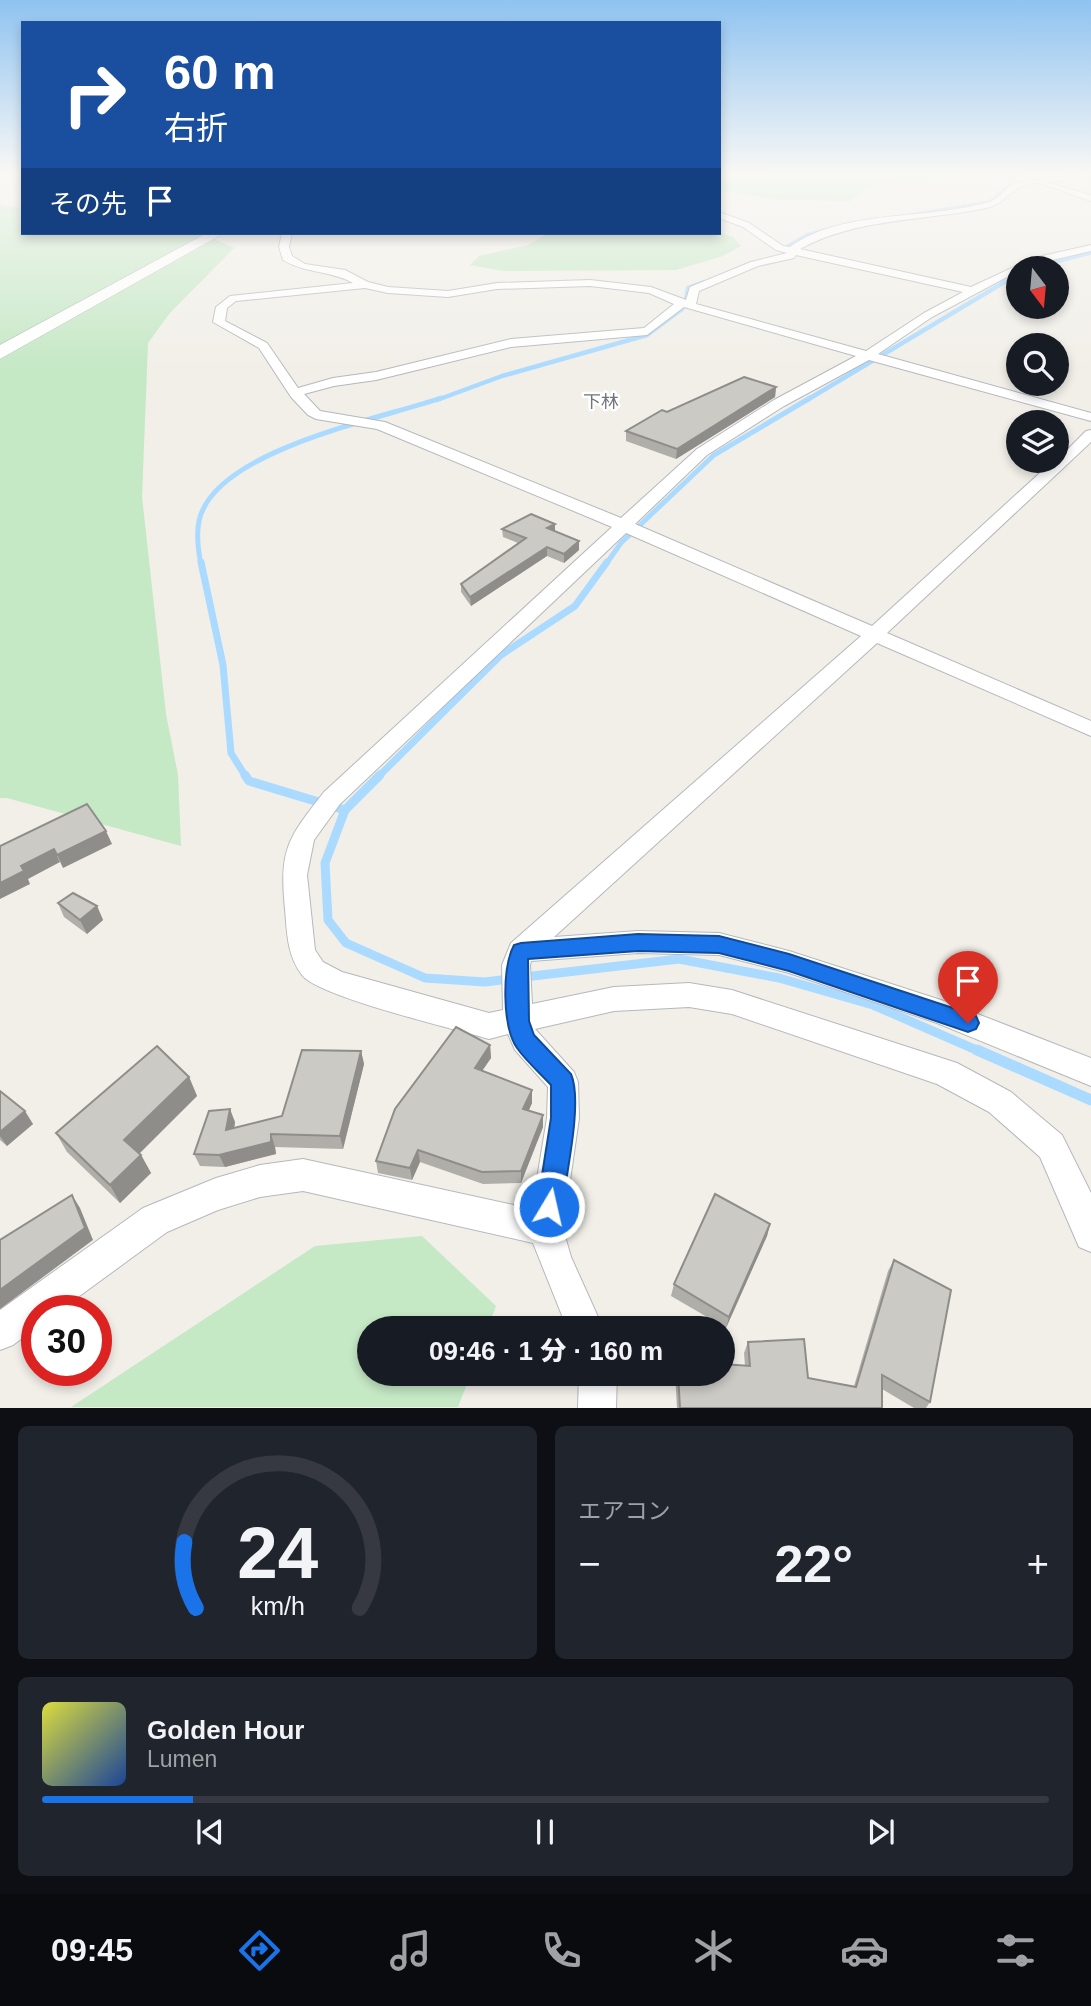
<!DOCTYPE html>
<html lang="ja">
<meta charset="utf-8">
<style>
body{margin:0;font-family:Arial,"Noto Sans JP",sans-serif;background:#20242c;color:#f1f3f6;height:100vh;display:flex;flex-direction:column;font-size:26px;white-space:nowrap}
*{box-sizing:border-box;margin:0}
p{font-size:23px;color:#9ea1a6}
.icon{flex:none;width:38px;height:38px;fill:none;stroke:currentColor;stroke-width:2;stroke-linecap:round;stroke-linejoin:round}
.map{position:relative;height:1408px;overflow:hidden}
.side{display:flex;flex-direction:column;gap:18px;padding:18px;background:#0d0f14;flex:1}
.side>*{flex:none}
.banner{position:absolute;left:21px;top:21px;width:700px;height:214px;border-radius:0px;box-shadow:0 4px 10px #0003;background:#1a4fa0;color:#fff;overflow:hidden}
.needle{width:46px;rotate:164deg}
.fabs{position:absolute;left:1006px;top:256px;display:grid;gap:14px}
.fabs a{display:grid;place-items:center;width:63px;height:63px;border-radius:50%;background:#171b24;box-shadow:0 4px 10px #0003;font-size:35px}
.speed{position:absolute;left:21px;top:1295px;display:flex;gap:14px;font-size:35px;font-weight:700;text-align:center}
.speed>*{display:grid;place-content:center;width:91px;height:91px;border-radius:50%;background:#171b24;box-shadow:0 4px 10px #0003;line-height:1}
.speed .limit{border:10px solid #d22;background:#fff;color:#111}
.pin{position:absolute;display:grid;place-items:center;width:60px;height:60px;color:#fff;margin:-72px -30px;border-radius:50% 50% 50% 0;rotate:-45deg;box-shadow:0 0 7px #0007}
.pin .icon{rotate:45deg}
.me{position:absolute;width:77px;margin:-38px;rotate:9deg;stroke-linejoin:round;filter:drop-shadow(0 0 5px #0008)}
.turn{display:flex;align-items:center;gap:24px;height:147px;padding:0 28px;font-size:32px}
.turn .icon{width:91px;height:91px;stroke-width:2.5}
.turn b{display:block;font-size:49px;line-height:60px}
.then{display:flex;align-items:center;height:66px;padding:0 28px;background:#0003;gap:14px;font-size:26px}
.big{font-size:52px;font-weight:800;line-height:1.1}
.side .card{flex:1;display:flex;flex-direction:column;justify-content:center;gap:10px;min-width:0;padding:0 24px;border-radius:10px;background:#20242c}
.side .dial{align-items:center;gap:0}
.dial svg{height:182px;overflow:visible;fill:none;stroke:#363941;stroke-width:7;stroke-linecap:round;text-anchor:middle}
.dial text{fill:#f1f3f6;stroke:none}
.song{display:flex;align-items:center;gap:21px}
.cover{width:84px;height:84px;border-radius:10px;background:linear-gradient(135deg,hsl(60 70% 55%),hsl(220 70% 35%))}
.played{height:7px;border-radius:4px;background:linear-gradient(90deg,#1a73e8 15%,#363941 15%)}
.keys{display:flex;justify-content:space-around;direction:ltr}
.heat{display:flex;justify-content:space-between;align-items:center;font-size:38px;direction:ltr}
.side .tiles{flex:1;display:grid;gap:18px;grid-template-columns:1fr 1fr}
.card:last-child{grid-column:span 2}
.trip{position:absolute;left:357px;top:1316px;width:378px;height:70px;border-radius:35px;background:#171b24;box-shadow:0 4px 10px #0003;font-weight:800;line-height:70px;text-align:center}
.menu{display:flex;height:112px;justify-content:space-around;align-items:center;background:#090b0e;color:#9ea1a6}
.menu .icon{width:49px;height:49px}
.menu .active{color:#1a73e8}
.menu b{font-size:32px;color:#f1f3f6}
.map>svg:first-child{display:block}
.green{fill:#c5e8c5}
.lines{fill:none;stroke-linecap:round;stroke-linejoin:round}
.stream-far5{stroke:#aadaff;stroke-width:3.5}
.stream-far4{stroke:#aadaff;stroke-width:4.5}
.stream-far3{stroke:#aadaff;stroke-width:5}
.stream-far2{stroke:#aadaff;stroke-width:7}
.stream-far1{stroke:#aadaff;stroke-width:9}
.stream{stroke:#aadaff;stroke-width:11}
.street-casing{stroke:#b5b8bc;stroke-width:2}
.secondary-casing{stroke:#b6babf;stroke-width:1}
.street{fill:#fff;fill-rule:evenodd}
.secondary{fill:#fff;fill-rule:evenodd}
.wall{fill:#afaea9}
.shaded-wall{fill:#8f8d8a}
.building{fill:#cccac5;stroke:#8f8d8a;stroke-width:2}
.route{fill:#1a73e8;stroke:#114b97;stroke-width:2}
.labels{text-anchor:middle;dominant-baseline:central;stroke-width:5;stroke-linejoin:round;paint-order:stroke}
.far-neighbourhood-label{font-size:18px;fill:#70757a;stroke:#fff}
</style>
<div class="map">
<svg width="1091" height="1408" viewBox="0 0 1091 1408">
<rect width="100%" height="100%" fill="#f1efe8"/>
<g class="green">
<polygon points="719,173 984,173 946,181 876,184 851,201 780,200 719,190"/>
<polygon points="0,205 23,208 23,233 201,233 234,248 169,314 148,343 142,497 166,714 178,775 181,846 7,798 0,798"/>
<polygon points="719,232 733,237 741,246 723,256 676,270 504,271 470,265 479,256 528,245 549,233"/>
<polygon points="422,1236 496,1306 488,1328 369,1328 369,1374 471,1374 458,1407 71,1407 315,1246"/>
</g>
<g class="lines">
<g class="stream-far5">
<polyline points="1048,179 1081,173"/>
<polyline points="892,218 990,202 1003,190 1015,184"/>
<polyline points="784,254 786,247 807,235 832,228"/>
<polyline points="1032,268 1091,253"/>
<polyline points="729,272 752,262"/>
</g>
<g class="stream-far4">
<polyline points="725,274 733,271"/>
<polyline points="686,301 688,288 704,282"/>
<polyline points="437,400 502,376 647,335 682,309"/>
<polyline points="807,400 1018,274"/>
</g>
<g class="stream-far3">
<path d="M201,564c-3,-14 -5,-28 -2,-43 15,-71 182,-102 242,-123"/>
<polyline points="606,564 621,543 714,455 810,398"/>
</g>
<g class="stream-far2">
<polyline points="201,562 223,665 231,753 246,777"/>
<polyline points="378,777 501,655 575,606 607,562"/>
</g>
<g class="stream-far1">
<polyline points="245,775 249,781 345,810"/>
<polyline points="380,775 345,810 325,863 328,920 346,943 425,978 485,982 509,979"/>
<polyline points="524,977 679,959 779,978 873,1005 981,1052"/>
</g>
<polyline class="stream" points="977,1050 1091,1100"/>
<defs>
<g id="street">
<path d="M1091,173v3l-45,6 45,13v6c-16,-5 -42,-16 -54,-18 -22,-2 -30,21 -51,25 -62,13 -130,10 -186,41l171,38 62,-29 58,-13v6l-73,17v3l-86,46 -54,37 213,59v8l-222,-61 -85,46 -77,49 -72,69 237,102 182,-166h3l29,-29 5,-1v12l-204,191 204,88v15l-214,-93 -323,294 84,-6 81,2 70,18 155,50 147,57v28l-154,-63 -148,-50 -70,-18 -81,-2 -107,8 -1,4 2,39 82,-17 75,-4 43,7 225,73 54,29 51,43 29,58v59l-12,-5 -39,-90 -51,-45 -52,-28 -205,-70 -43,-7 -75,4 -79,18 39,43 4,10 1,36 -16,111 8,28 32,71h-36l-34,-85 -230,-52 -43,6 -42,13 -51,22 -108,79h-22v16l-24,18 -13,5v-40l143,-102 73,-30 44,-13 43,-6 229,50 15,-91 1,-31 -33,-37 -7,-16 -19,5c-33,-10 -171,-42 -187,-64 -15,-20 -15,-42 -17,-66 -6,-60 3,-71 39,-117l288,-265 -235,-98 -61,-10 -8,-4 -17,-18 -32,-49 -46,-26 3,-15 14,-11 123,-13c-23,-13 -46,-9 -70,-23l-4,-13 3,-14h10l-3,14 3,9 13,8 40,6 23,12 20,5 60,4 49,-8 93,-3 61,7 35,13 4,-13 61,-25 36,-9 -11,-3 -33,-23 -24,-9v-6l30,11 34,23 7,1c51,-38 140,-27 199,-45 11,-3 15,-14 26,-19zM796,255l167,37 -39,21 -58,38 -170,-47 3,-13 59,-25 36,-8zM590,286l59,7 25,11 -30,24 -133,11 -135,33 -43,6 -35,10 -31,-45 -42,-22 2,-13 9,-7 129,-13 23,5 60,4 49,-8zM684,307l172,49 -82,44 -77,49 -76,69 -236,-96 -65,-11 -16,-17 30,-8 42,-6 135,-33 136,-12zM626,533l235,103 -350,307 -9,22 1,45 -14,3 -147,-41 -19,-10 -8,-12 -8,-75 7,-35 26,-36z"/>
<polygon points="579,1374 617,1374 616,1408 578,1408"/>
</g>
<polygon id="secondary" points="207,233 224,233 0,359 0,345"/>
</defs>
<use href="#street" class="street-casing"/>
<use href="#secondary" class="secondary-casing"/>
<use href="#street" class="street"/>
<use href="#secondary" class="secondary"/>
</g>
<g class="wall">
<polygon points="776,387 775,397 676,459 626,441 626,431 667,412"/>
<polygon points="502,529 579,550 564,563 547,556 471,606 461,592 461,584 518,543 503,537"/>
<polygon points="58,903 97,906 103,920 87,934 64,917"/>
<polygon points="490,1045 491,1058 482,1070 532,1103 528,1111 543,1127 521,1183 483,1184 420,1162 412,1180 378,1173 376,1161"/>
<polygon points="361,1051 364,1064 343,1149 275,1147 276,1154 225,1167 200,1166 194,1154 235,1122 234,1128 282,1116"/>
<polygon points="189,1077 197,1096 139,1153 141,1155 151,1173 120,1203 67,1152 56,1133"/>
<polygon points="0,1091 33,1124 7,1146 0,1140"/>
<polygon points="770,1224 767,1236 726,1328 671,1296 674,1284"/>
<polygon points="894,1260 930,1402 926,1408 914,1408 882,1389 882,1408 677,1408 675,1374 723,1374 745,1366 744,1353 748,1342 808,1378 854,1386 888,1271"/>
</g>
<g class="shaded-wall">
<polygon points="776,387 775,397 676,459 677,449"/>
<polygon points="555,524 555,533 547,528"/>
<polygon points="579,541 579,550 564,563 564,554"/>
<polygon points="547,547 547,556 471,606 470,597"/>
<polygon points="106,831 112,844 63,868 57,855"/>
<polygon points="54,849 60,862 28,879 30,884 0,899 0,883 21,866"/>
<polygon points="97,906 103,920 87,934 80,920"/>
<polygon points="490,1045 491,1058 476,1080 475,1068"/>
<polygon points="361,1051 364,1064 343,1149 340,1136"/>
<polygon points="189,1077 197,1096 134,1159 124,1140"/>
<polygon points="532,1090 532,1103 524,1122 523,1109"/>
<polygon points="230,1109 235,1122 232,1143 226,1130"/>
<polygon points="25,1111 33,1124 7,1146 0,1136 0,1132"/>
<polygon points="543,1115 543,1127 521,1183 521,1171"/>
<polygon points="271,1134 275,1147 276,1154 225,1167 219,1155"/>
<polygon points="418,1150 420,1162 412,1180 410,1168"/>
<polygon points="141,1155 151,1173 120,1203 110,1185"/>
<polygon points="72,1195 80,1208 93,1240 0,1309 0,1290"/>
<polygon points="770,1224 767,1236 726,1328 729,1317"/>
</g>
<g class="building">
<polygon points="744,377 776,387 677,449 626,431 662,410 667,412"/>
<polygon points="531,514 555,524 547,528 579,541 564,554 547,547 470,597 461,584 526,538 502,529"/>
<polygon points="87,804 106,831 57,855 54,849 21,866 24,871 0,883 0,846"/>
<polygon points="73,893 97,906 80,920 58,903"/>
<polygon points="456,1027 490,1045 475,1068 532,1090 523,1109 543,1115 521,1171 482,1172 418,1150 410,1168 376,1161 395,1109"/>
<polygon points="157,1046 189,1077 124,1140 141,1155 110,1185 56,1133"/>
<polygon points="302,1050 361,1051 340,1136 271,1134 271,1142 219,1155 194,1154 209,1111 230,1109 226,1130 282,1116"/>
<polygon points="0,1091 25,1111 0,1132"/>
<polygon points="715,1194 770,1224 729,1317 674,1284"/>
<polygon points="72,1195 85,1228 0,1290 0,1240"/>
<polygon points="894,1260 951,1290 930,1402 882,1375 882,1408 680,1408 678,1374 723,1374 723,1364 750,1366 748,1342 804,1339 808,1378 856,1387"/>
</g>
<linearGradient id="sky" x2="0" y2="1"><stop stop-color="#8fc3f1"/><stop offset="0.47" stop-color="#f9f8f5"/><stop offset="1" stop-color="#f9f8f5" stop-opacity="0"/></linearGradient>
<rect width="1091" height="370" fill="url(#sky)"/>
<path class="route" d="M638,934l81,2 70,18 179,59 8,3 3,7 -3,6 -8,3 -179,-61 -70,-18 -81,-2 -110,8 1,62 5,14 37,39c12,28 -5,101 -9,133l-4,9 -9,4 -9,-4 -3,-9 14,-89v-33c-11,-12 -24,-23 -34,-37 -15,-22 -15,-80 -3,-103l7,-2z"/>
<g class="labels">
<g class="far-neighbourhood-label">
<text x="601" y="402">下林</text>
</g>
</g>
</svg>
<div class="fabs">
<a><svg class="needle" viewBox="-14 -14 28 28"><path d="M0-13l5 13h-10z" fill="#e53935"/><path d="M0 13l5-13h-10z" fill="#9ea1a6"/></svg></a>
<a><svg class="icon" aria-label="search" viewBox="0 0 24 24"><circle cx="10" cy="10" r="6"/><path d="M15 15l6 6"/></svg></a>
<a><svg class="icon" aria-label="layers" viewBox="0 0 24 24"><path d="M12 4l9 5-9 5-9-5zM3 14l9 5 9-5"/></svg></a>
</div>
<div class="speed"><div class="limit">30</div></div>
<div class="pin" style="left:968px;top:1023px;background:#d93025"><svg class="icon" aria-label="arrive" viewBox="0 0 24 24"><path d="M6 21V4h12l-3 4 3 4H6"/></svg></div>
<svg class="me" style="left:549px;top:1207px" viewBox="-20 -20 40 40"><circle r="17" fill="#1a73e8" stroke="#fff" stroke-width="3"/><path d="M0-11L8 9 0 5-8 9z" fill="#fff"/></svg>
<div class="trip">09:46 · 1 分 · 160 m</div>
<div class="banner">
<div class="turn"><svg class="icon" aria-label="right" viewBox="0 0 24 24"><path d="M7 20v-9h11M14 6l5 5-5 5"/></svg><div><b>60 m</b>右折</div></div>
<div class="then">その先<svg class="icon" aria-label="arrive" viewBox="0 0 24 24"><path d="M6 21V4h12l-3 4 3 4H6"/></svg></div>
</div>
</div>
<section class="side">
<div class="tiles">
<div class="card dial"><svg viewBox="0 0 100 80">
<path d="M14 69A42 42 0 1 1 86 69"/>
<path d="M14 69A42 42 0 0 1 9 40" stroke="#1a73e8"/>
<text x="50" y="56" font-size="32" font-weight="700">24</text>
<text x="50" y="72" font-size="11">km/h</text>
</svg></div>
<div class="card"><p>エアコン</p>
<div class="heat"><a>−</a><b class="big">22°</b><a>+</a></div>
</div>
<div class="card">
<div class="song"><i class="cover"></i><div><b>Golden Hour</b><p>Lumen</p></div></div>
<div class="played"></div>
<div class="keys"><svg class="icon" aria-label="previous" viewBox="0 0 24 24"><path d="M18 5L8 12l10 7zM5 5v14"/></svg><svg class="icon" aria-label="pause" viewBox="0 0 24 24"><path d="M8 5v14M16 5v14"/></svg><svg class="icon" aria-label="next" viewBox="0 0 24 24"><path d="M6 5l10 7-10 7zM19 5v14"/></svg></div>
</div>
</div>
</section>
<nav class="menu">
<b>09:45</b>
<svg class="icon active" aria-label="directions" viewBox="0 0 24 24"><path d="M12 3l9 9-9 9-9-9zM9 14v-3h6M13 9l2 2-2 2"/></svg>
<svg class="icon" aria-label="music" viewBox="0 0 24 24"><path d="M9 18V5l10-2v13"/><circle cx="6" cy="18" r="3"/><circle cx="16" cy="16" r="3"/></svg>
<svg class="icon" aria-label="phone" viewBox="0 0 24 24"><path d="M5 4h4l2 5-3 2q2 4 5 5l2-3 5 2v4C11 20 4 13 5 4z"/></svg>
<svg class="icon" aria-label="climate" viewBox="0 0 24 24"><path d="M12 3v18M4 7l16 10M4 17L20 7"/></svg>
<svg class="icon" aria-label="car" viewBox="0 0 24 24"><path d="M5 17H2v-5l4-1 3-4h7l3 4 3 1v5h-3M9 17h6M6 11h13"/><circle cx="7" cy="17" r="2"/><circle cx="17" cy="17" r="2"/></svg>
<svg class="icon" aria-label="filters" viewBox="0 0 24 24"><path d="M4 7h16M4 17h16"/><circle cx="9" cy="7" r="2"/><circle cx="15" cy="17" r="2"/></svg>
</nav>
